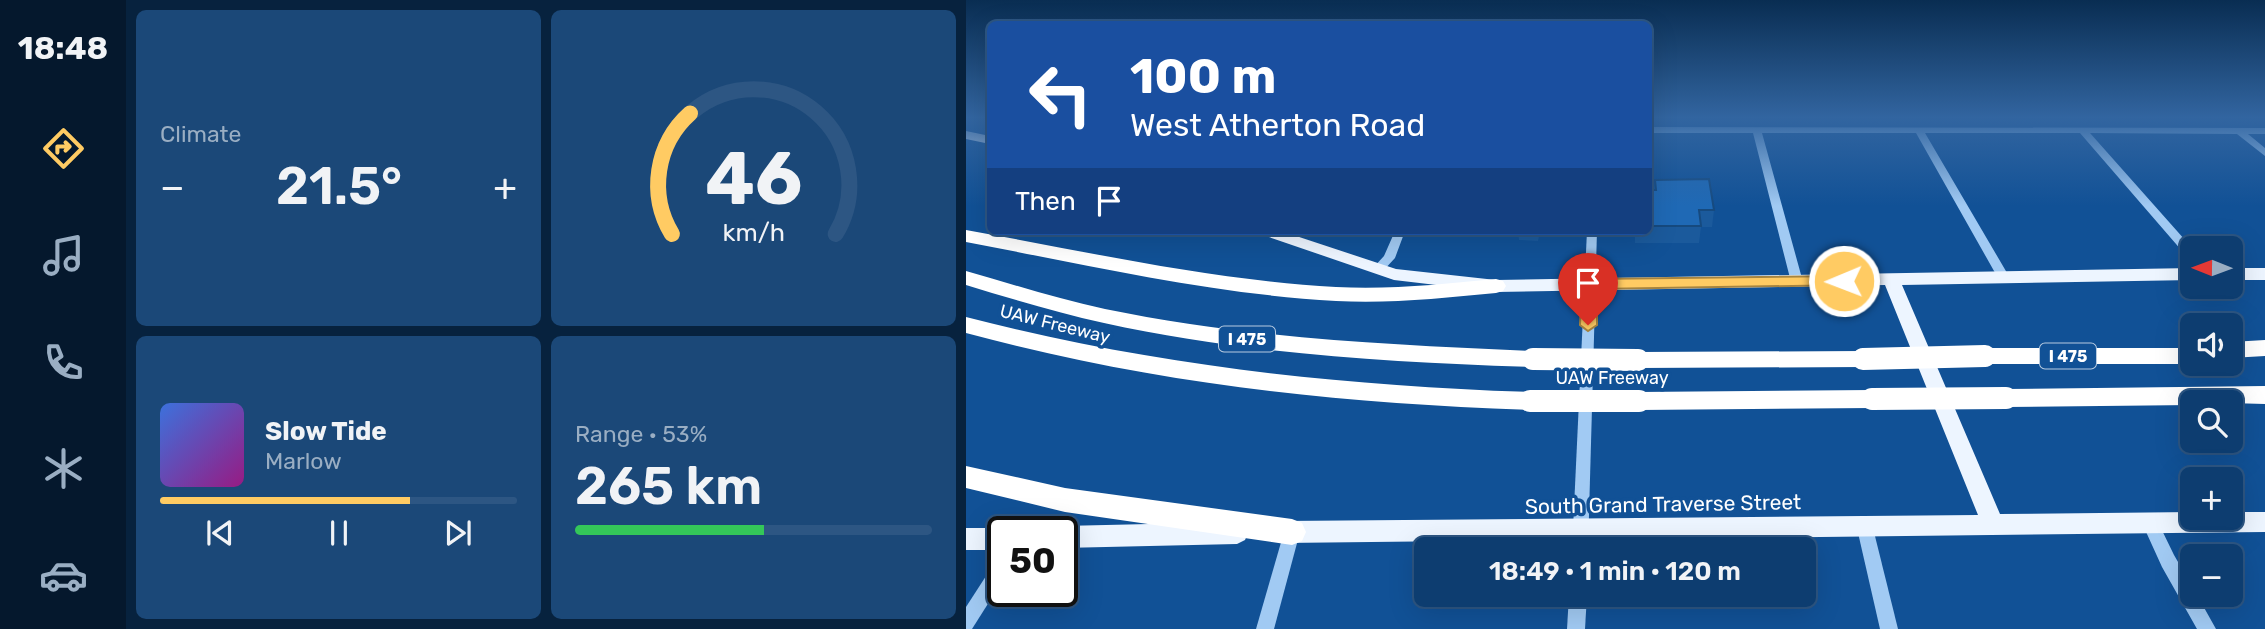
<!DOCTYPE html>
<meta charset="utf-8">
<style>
body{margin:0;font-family:Rubik,sans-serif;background:#1b4878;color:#f1f3f6;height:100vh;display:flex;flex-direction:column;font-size:26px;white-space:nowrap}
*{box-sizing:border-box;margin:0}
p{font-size:23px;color:#9aaec3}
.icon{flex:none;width:38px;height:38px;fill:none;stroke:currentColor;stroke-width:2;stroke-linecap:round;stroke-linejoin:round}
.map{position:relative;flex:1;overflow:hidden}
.details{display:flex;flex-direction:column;gap:10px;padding:10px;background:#07223e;width:840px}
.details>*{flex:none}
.guide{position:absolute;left:21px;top:21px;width:665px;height:214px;border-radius:10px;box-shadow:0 7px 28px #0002,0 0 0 2px #2d5683;background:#1a4fa0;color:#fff;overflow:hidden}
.needle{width:46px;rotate:271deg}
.controls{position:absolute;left:1214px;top:236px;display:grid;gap:14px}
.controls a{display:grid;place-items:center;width:63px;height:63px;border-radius:10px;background:#0d3d70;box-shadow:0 7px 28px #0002,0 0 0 2px #2d5683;font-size:35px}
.speed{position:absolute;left:21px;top:516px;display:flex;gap:14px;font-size:35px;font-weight:700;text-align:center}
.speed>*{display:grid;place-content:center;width:91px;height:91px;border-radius:50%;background:#0d3d70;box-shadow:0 7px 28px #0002,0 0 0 2px #2d5683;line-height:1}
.speed .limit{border:4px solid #111;border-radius:10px;background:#fff;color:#111}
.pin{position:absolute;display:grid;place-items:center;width:60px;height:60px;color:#fff;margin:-72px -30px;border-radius:50% 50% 50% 0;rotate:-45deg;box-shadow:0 0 7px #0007}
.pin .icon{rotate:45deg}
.me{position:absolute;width:77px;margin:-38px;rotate:269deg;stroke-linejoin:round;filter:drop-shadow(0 0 5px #0008)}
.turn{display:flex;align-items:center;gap:24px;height:147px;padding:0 28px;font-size:32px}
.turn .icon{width:91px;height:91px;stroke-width:2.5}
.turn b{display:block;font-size:49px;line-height:60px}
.then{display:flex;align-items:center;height:66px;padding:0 28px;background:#0003;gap:14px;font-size:26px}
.big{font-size:52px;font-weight:600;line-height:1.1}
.details .tile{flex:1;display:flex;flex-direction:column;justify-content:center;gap:10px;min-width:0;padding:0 24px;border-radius:10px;background:#1b4878}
.details .dial{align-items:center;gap:0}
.dial svg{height:182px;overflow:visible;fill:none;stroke:#2d5683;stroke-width:7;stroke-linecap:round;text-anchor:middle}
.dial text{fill:#f1f3f6;stroke:none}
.song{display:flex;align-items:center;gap:21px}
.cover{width:84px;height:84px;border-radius:10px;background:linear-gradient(135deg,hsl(220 70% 55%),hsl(310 70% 35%))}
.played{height:7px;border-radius:4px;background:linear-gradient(90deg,#ffcb63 70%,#2d5683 70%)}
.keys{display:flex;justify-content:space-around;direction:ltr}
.heat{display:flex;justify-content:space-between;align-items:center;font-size:38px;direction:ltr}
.charge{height:10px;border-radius:5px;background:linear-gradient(90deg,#34c759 53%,#2d5683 0)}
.details .tiles{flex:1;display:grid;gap:10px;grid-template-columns:repeat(2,1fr)}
.trip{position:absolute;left:448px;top:537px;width:402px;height:70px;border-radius:10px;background:#0d3d70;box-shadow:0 7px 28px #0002,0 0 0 2px #2d5683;font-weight:600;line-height:70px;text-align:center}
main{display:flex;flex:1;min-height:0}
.tabs{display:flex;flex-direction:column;width:126px;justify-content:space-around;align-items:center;background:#05182d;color:#9aaec3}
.tabs .icon{width:49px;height:49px}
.tabs .selected{color:#ffcb63}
.tabs b{font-size:32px;color:#f1f3f6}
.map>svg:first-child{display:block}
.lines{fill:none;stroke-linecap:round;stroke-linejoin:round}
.minor{fill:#a1caf3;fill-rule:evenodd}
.major{fill:#edf5ff;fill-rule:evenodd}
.highway{fill:#fff;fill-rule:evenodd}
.highway-bridge{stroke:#fff;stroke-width:22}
.wall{fill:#1b5a9c}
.building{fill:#1f69b5;stroke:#164a7f;stroke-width:2}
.route{fill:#ffcb63;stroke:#a68440;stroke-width:2}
.labels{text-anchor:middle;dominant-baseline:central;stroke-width:7;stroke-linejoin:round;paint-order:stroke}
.shield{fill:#115196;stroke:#b8cbe0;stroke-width:2}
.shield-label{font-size:16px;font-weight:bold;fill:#fff}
.street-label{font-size:18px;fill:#fff;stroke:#115196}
.near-street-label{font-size:21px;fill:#fff;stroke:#115196}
</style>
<main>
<nav class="tabs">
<b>18:48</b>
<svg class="icon selected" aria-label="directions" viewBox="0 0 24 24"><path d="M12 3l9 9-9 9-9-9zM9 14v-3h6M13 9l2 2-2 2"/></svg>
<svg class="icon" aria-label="music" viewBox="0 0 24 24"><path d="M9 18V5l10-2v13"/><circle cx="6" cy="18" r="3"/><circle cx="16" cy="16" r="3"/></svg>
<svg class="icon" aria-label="phone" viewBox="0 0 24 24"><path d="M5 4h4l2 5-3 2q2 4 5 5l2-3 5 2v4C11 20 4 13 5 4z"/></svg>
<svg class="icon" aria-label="climate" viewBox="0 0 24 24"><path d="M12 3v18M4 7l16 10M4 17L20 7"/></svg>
<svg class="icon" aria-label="car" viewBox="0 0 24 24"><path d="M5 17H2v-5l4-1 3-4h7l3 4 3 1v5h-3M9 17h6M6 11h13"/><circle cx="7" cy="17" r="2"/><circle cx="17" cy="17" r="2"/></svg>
</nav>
<section class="details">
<div class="tiles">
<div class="tile"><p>Climate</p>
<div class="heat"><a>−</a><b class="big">21.5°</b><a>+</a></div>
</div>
<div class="tile dial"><svg viewBox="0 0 100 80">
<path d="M14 69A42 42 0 1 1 86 69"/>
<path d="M14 69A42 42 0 0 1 22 16" stroke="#ffcb63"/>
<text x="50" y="56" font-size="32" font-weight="700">46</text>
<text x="50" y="72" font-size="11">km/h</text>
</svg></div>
<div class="tile">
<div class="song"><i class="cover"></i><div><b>Slow Tide</b><p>Marlow</p></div></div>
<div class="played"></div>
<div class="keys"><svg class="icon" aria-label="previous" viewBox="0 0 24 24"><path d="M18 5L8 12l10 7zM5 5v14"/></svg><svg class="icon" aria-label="pause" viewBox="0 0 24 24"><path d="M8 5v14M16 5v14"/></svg><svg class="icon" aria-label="next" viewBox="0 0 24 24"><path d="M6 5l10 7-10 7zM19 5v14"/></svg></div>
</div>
<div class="tile"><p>Range · 53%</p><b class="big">265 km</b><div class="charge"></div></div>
</div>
</section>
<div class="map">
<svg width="1299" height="629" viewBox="0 0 1299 629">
<rect width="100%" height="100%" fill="#115196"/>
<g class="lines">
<g class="minor">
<polygon points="682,127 1299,128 1299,134 1282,134 1299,148 1299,156 1271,134 1124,133 1227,249 1227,260 1223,259 1114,133 959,133 1044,278 1038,282 1032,278 950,133 796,133 837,282 831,286 825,282 787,133 682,133"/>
<polygon points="429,231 439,231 429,258 416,272 408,272 406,269 418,256"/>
<polygon points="621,231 631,231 622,550 606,550"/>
<polygon points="1184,516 1190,518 1208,555 1227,588 1227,595 1231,595 1250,629 1231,629 1196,567 1176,523 1178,518"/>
<polygon points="898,517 904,519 906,524 932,629 914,629 890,524 892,519"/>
<polygon points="326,525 332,527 334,532 308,629 290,629 318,532 320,527"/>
<polygon points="37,557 37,580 6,629 0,629 0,607 31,559"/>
<polygon points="603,595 621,595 619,629 601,629"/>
</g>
<g class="major">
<polygon points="0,131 24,136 24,144 0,139"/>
<polygon points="291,231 315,231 430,269 530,280 1227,268 1227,280 936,285 1034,514 1227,512 1227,518 1265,518 1265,512 1299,512 1299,532 317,543 309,539 306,532 309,525 317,521 1012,515 919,285 530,292 428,280 294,234"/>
<rect x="1265" y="268" width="34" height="12"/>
<polygon points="271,522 279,526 282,533 279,540 271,544 96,548 96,532 87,532 96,526"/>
<polygon points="0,528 37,528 45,532 37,532 37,550 0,550"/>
</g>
<g class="highway">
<path d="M0,230c123,22 245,50 370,57 53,3 107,-3 160,-8l7,2 3,5 -3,5 -7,2c-53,5 -107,11 -160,8 -125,-7 -248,-36 -370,-59z"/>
<path d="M0,271c46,13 92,28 139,38 141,29 285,36 428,42l8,2 3,6 -3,6 -8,2c-143,-5 -288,-13 -429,-44 -46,-10 -92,-24 -138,-38z"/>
<path d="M0,317c189,49 370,68 564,75l8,2 4,7 -4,7 -8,2c-195,-7 -375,-26 -564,-77z"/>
<polygon points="1299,340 1299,356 1265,358 1265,342"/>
<polygon points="1019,348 1227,348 1228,364 1019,364 1011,362 1008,356 1011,350"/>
<polygon points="897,351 905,353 908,359 905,365 897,367 672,368 664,366 661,360 664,354 672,352"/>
<polygon points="1299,386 1299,404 1227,402 1227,405 1040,407 1032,405 1028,398 1032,391 1040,389"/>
<polygon points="906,390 914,392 918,399 914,406 906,408 673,410 665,408 661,401 665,394 673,392"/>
<polygon points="0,466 99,488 326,519 336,523 340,532 336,541 326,545 99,512 0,488"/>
</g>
<g class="highway-bridge">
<polyline points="567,359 672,360"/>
<polyline points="897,359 1019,356"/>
<polyline points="906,399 1040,398"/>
<polyline points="564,401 673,401"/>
</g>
</g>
<g class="wall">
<polygon points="689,180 748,210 746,227 735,227 733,243 669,243 669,231 682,231 682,190 688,190"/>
<polygon points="552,231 574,231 572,241 553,240"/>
</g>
<polygon class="building" points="743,179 748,210 733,210 735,226 682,226 682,190 690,190 689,180"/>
<linearGradient id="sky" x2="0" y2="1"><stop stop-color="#092d52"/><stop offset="0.57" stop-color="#3265a0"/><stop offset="1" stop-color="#3265a0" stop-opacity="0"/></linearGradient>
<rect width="1299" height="206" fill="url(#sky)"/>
<polygon class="route" points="878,276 884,278 886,281 884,285 631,289 631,325 622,331 614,325 616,284 624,279"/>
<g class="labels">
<g class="shield">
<rect x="253" y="326.5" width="56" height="25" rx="5"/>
<rect x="1074" y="343.5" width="56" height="25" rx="5"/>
</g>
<g class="shield-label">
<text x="281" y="339">I 475</text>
<text x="1102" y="356">I 475</text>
</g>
<g class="street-label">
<text transform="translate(89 324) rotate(14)">UAW Freeway</text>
<text x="646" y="378">UAW Freeway</text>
</g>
<g class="near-street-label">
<text transform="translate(697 504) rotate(-1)">South Grand Traverse Street</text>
</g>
</g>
</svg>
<div class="controls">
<a><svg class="needle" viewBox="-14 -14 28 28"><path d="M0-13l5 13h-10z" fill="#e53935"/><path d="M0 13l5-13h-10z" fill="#9aaec3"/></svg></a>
<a><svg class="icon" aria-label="sound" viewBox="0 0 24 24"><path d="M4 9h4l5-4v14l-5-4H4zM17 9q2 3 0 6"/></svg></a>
<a><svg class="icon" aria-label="search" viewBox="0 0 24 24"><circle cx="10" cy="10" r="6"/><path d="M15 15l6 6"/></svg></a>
<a>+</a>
<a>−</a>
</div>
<div class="speed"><div class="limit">50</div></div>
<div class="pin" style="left:622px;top:325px;background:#d93025"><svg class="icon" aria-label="arrive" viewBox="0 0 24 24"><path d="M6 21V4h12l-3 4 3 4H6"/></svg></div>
<svg class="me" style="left:878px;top:281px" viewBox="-20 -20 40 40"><circle r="17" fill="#ffcb63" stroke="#fff" stroke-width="3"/><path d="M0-11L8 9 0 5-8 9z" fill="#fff"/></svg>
<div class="trip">18:49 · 1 min · 120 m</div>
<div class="guide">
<div class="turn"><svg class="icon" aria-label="left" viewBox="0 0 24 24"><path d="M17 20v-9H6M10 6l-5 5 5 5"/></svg><div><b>100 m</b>West Atherton Road</div></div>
<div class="then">Then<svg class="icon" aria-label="arrive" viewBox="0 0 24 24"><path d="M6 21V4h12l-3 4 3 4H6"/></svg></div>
</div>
</div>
</main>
